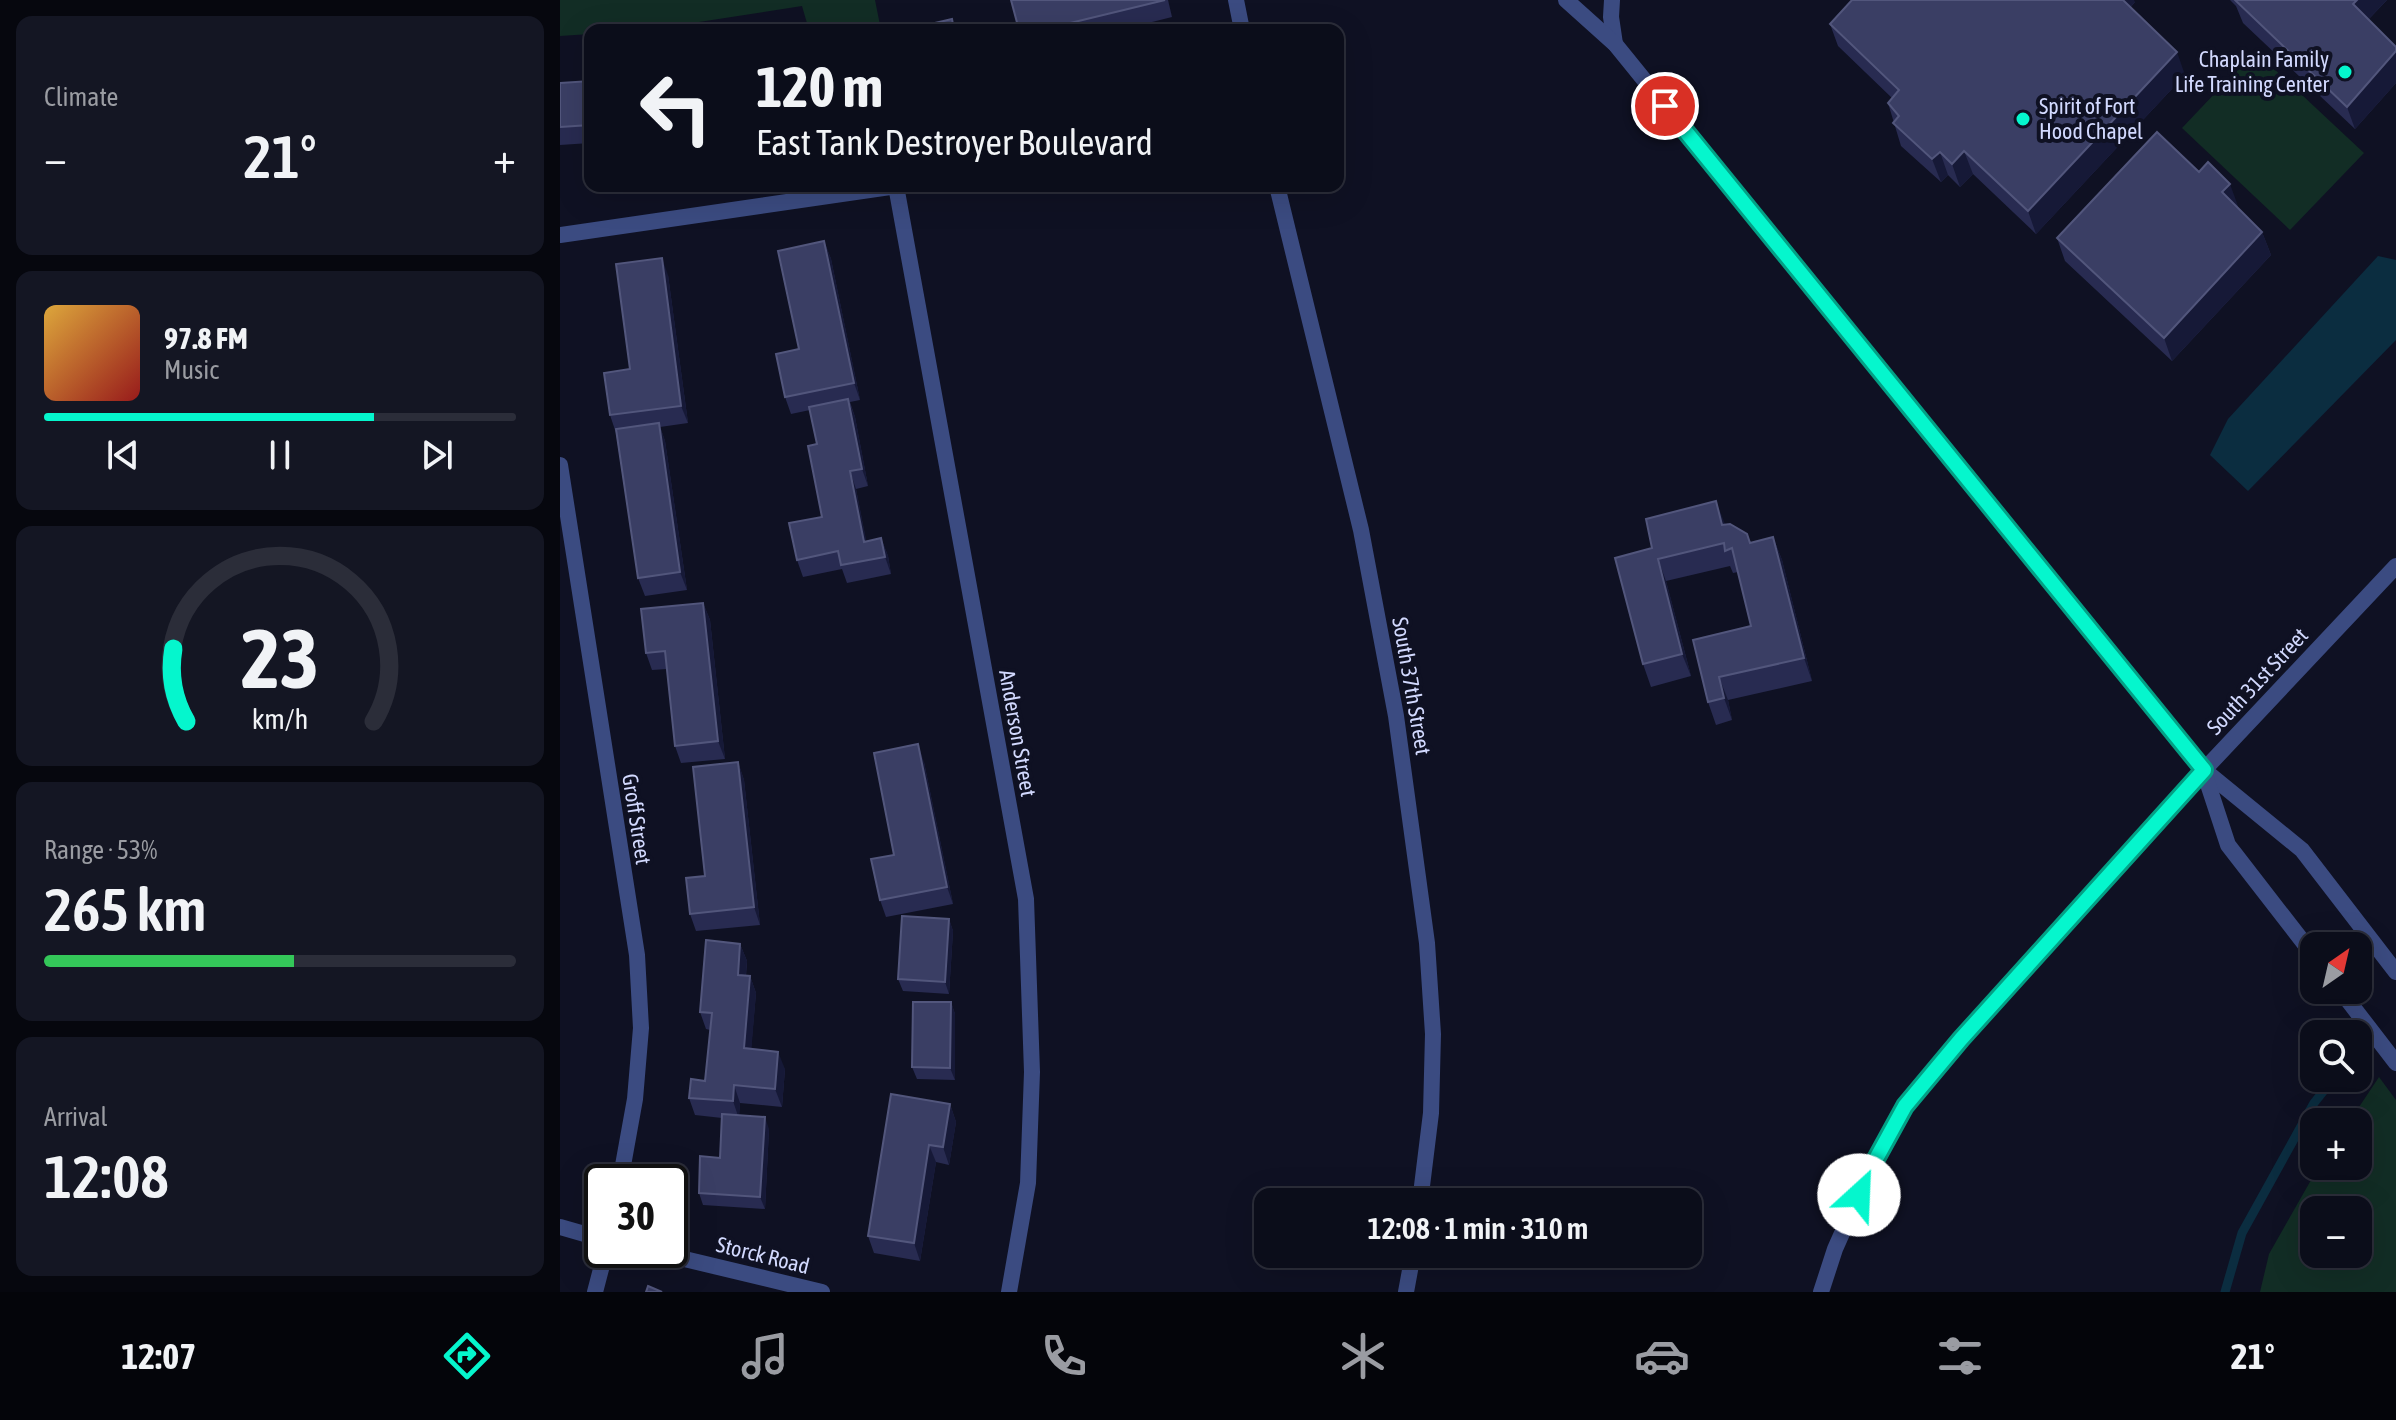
<!DOCTYPE html>
<meta charset="utf-8">
<style>
body{margin:0;font-family:"Asap Condensed",sans-serif;background:#141623;color:#f1f3f6;height:100vh;display:flex;flex-direction:column;font-size:30px;white-space:nowrap}
*{box-sizing:border-box;margin:0}
p{font-size:26px;color:#9a9ca2}
.icon{flex:none;width:44px;height:44px;fill:none;stroke:currentColor;stroke-width:2;stroke-linecap:round;stroke-linejoin:round}
.map{position:relative;flex:1;overflow:hidden}
.panel{display:flex;flex-direction:column;gap:16px;padding:16px;background:#06070e;width:560px}
.panel>*{flex:none}
.top-card{position:absolute;left:24px;top:24px;width:760px;height:168px;border-radius:16px;box-shadow:0 8px 32px #0002,0 0 0 2px #2b2d39;background:#0b0d1a;color:#f1f3f6;overflow:hidden}
.needle{width:52px;rotate:34deg}
.controls{position:absolute;left:1740px;top:932px;display:grid;gap:16px}
.controls a{display:grid;place-items:center;width:72px;height:72px;border-radius:16px;background:#0b0d1a;box-shadow:0 8px 32px #0002,0 0 0 2px #2b2d39;font-size:40px}
.speed{position:absolute;left:24px;top:1164px;display:flex;gap:16px;font-size:40px;font-weight:700;text-align:center}
.speed>*{display:grid;place-content:center;width:104px;height:104px;border-radius:50%;background:#0b0d1a;box-shadow:0 8px 32px #0002,0 0 0 2px #2b2d39;line-height:1}
.speed .limit{border:4px solid #111;border-radius:12px;background:#fff;color:#111}
.pin{position:absolute;display:grid;place-items:center;width:68px;height:68px;color:#fff;margin:-34px;border:4px solid #fff;border-radius:50%;box-shadow:0 2px 8px #0007}
.me{position:absolute;width:88px;margin:-44px;rotate:25deg;stroke-linejoin:round;filter:drop-shadow(0 0 6px #0008)}
.turn{display:flex;align-items:center;gap:28px;height:168px;padding:0 40px;font-size:36px}
.turn .icon{width:104px;height:104px;stroke-width:2.5}
.turn b{display:block;font-size:56px;line-height:68px}
.big{font-size:60px;font-weight:600;line-height:1.1}
.panel .widget{flex:1;display:flex;flex-direction:column;justify-content:center;gap:12px;min-width:0;padding:0 28px;border-radius:16px;background:#141623}
.panel .dial{align-items:center;gap:0}
.dial svg{height:208px;overflow:visible;fill:none;stroke:#2b2d39;stroke-width:7;stroke-linecap:round;text-anchor:middle}
.dial text{fill:#f1f3f6;stroke:none}
.song{display:flex;align-items:center;gap:24px}
.cover{width:96px;height:96px;border-radius:12px;background:linear-gradient(135deg,hsl(40 70% 55%),hsl(0 70% 35%))}
.played{height:8px;border-radius:4px;background:linear-gradient(90deg,#05f6cd 70%,#2b2d39 70%)}
.keys{display:flex;justify-content:space-around;direction:ltr}
.heat{display:flex;justify-content:space-between;align-items:center;font-size:44px;direction:ltr}
.charge{height:12px;border-radius:6px;background:linear-gradient(90deg,#34c759 53%,#2b2d39 0)}
.trip{position:absolute;left:694px;top:1188px;width:448px;height:80px;border-radius:16px;background:#0b0d1a;box-shadow:0 8px 32px #0002,0 0 0 2px #2b2d39;font-weight:600;line-height:80px;text-align:center}
.tabs{display:flex;height:128px;justify-content:space-around;align-items:center;background:#04050a;color:#9a9ca2}
.tabs .icon{width:56px;height:56px}
.tabs .on{color:#05f6cd}
.tabs b{font-size:36px;color:#f1f3f6}
main{display:flex;flex:1;min-height:0}
.map>svg:first-child{display:block}
.green{fill:#122d25;fill-rule:evenodd}
.water{fill:#0b2d40}
.lines{fill:none;stroke-linecap:round;stroke-linejoin:round}
.stream{stroke:#0b2d40;stroke-width:9}
.service{stroke:#3b4b81;stroke-width:16}
.minor{stroke:#3b4b81;stroke-width:16}
.tertiary{stroke:#3b4b81;stroke-width:16}
.wall{fill:#282b51}
.shaded-wall{fill:#161937}
.building{fill:#3a3e64;stroke:#52567c;stroke-width:2}
.route-casing{stroke:#03a085;stroke-width:20}
.route{stroke:#05f6cd;stroke-width:14}
.poi-dot{fill:#05f6cd;stroke:#0f1123;stroke-width:3}
.labels{text-anchor:middle;dominant-baseline:central;stroke-width:8;stroke-linejoin:round;paint-order:stroke}
.poi-label{font-size:22px;fill:#d2d9fe;stroke:#0f1123;text-anchor:end}
.street-label{font-size:22px;fill:#d2d9fe;stroke:#0f1123}
</style>
<main>
<section class="panel">
<div class="widget"><p>Climate</p>
<div class="heat"><a>−</a><b class="big">21°</b><a>+</a></div>
</div>
<div class="widget">
<div class="song"><i class="cover"></i><div><b>97.8 FM</b><p>Music</p></div></div>
<div class="played"></div>
<div class="keys"><svg class="icon" aria-label="previous" viewBox="0 0 24 24"><path d="M18 5L8 12l10 7zM5 5v14"/></svg><svg class="icon" aria-label="pause" viewBox="0 0 24 24"><path d="M8 5v14M16 5v14"/></svg><svg class="icon" aria-label="next" viewBox="0 0 24 24"><path d="M6 5l10 7-10 7zM19 5v14"/></svg></div>
</div>
<div class="widget dial"><svg viewBox="0 0 100 80">
<path d="M14 69A42 42 0 1 1 86 69"/>
<path d="M14 69A42 42 0 0 1 9 41" stroke="#05f6cd"/>
<text x="50" y="56" font-size="32" font-weight="700">23</text>
<text x="50" y="72" font-size="11">km/h</text>
</svg></div>
<div class="widget"><p>Range · 53%</p><b class="big">265 km</b><div class="charge"></div></div>
<div class="widget"><p>Arrival</p><b class="big">12:08</b></div>
</section>
<div class="map">
<svg width="1836" height="1292" viewBox="0 0 1836 1292">
<rect width="100%" height="100%" fill="#0f1123"/>
<g class="green">
<polygon points="0,0 315,0 321,30 249,30 242,6 87,30 30,30 30,34 0,36"/>
<polygon points="1695,51 1804,153 1730,230 1622,128"/>
<path d="M1819,1077l17,23v192h-136l9,-38 50,-88h39v-44h-9zM1754,1210h44v44h-44z"/>
</g>
<polygon class="water" points="1818,256 1836,260 1836,340 1688,491 1650,455 1668,419"/>
<g class="lines">
<polyline class="stream" points="1665,1292 1682,1233 1754,1103 1774,1078"/>
<g class="service">
<polyline points="1052,0 1051,17 1055,44"/>
<polyline points="0,1227 42,1239"/>
</g>
<g class="minor">
<polyline points="676,0 682,30"/>
<polyline points="336,186 466,899 472,1072 468,1183 449,1292"/>
<polyline points="717,186 801,530 836,716 867,943 873,1034 871,1113 860,1202"/>
<polyline points="0,235 337,186"/>
<polyline points="0,465 77,955 81,1028 75,1099 60,1182"/>
<polyline points="87,1250 262,1292"/>
<polyline points="35,1292 46,1250"/>
<polyline points="846,1292 853,1254"/>
<polyline points="1261,1292 1275,1249 1311,1168 1345,1106 1401,1039 1644,770 1836,566"/>
</g>
<g class="tertiary">
<polyline points="1006,0 1055,44 1644,770 1742,850 1836,972"/>
<polyline points="1644,772 1668,845 1754,956"/>
<polyline points="1780,990 1836,1063"/>
</g>
</g>
<g class="wall">
<polygon points="451,0 608,0 612,17 560,30 459,30"/>
<polygon points="1670,0 1827,0 1808,20 1836,47 1836,83 1795,129 1683,23 1676,6"/>
<polygon points="1575,2 1570,8 1625,75 1476,234 1413,174 1400,187 1388,175 1381,182 1341,146 1328,103 1332,98 1278,46 1270,24"/>
<polygon points="30,81 30,143 0,145 0,83"/>
<polygon points="1678,206 1677,207 1702,232 1711,255 1612,361 1505,261 1497,238"/>
<polygon points="264,241 271,259 300,400 290,402 295,417 308,486 296,489 306,541 321,538 328,556 331,574 287,583 282,569 243,577 237,560 262,517 257,444 250,410 231,414 225,397 239,349"/>
<polygon points="108,275 128,423 100,427 105,441 127,590 85,596 78,578 56,433 50,415 70,369"/>
<polygon points="1165,525 1190,543 1213,537 1222,560 1252,681 1168,700 1172,720 1156,725 1148,702 1133,640 1191,626 1178,572 1173,573 1170,566 1106,581 1131,676 1091,687 1083,664 1092,548"/>
<polygon points="143,603 150,620 165,759 121,763 115,746 107,669 92,670 86,653"/>
<polygon points="178,762 184,780 200,925 136,931 130,914 145,876"/>
<polygon points="364,762 393,904 326,917 320,900"/>
<polygon points="389,919 393,931 389,994 343,991 338,979"/>
<polygon points="180,944 187,961 186,976 190,976 196,993 191,1049 225,1069 222,1107 180,1103 179,1115 209,1129 205,1209 143,1205 139,1193 160,1158 162,1118 135,1115 129,1098 145,1081 150,1030 146,1029 140,1012"/>
<polygon points="391,1002 395,1014 395,1080 357,1079 352,1067"/>
<polygon points="390,1104 396,1122 389,1165 376,1162 360,1261 314,1253 308,1236"/>
</g>
<g class="shaded-wall">
<polygon points="1558,0 1574,0 1575,2 1563,15"/>
<polygon points="1797,0 1827,0 1801,27 1793,4"/>
<polygon points="1836,51 1836,83 1795,129 1787,107"/>
<polygon points="1617,52 1625,75 1476,234 1468,211"/>
<polygon points="1404,151 1413,174 1400,187 1392,164"/>
<polygon points="1380,152 1388,175 1381,182 1372,159"/>
<polygon points="1670,184 1678,206 1670,215 1662,192"/>
<polygon points="1702,232 1711,255 1612,361 1604,338"/>
<polygon points="264,241 271,259 300,400 294,383"/>
<polygon points="102,258 108,275 128,423 121,406"/>
<polygon points="288,399 295,417 308,486 302,469"/>
<polygon points="99,423 105,441 127,590 120,572"/>
<polygon points="290,471 296,489 310,559 304,542"/>
<polygon points="1156,501 1165,524 1170,548 1162,525"/>
<polygon points="1213,537 1222,560 1252,681 1244,658"/>
<polygon points="321,538 328,556 331,574 325,557"/>
<polygon points="1098,559 1106,581 1131,676 1122,654"/>
<polygon points="143,603 150,620 165,759 158,741"/>
<polygon points="1159,677 1168,700 1172,720 1164,698"/>
<polygon points="358,744 364,762 393,904 387,887"/>
<polygon points="178,762 184,780 200,925 194,907"/>
<polygon points="389,919 393,931 389,994 385,982"/>
<polygon points="180,944 187,961 184,993 178,975"/>
<polygon points="190,976 196,993 190,1066 184,1048"/>
<polygon points="391,1002 395,1014 395,1080 390,1068"/>
<polygon points="218,1052 225,1069 222,1107 215,1089"/>
<polygon points="174,1085 180,1103 179,1119 173,1101"/>
<polygon points="390,1104 396,1122 389,1165 383,1147"/>
<polygon points="205,1117 209,1129 205,1209 200,1197"/>
<polygon points="369,1145 376,1162 360,1261 354,1243"/>
</g>
<g class="building">
<polygon points="451,0 605,0 502,25 504,30 459,30"/>
<polygon points="1292,0 1563,0 1617,52 1468,211 1404,151 1392,164 1380,152 1372,159 1333,123 1339,116 1328,103 1339,90 1270,24"/>
<polygon points="1675,0 1797,0 1793,4 1836,47 1836,51 1787,107"/>
<polygon points="392,19 394,30 345,30"/>
<polygon points="30,81 30,125 0,127 0,83"/>
<polygon points="1597,132 1639,172 1648,162 1670,184 1662,192 1702,232 1604,338 1497,238"/>
<polygon points="264,241 294,383 225,397 216,354 239,349 218,251"/>
<polygon points="102,258 121,406 50,415 44,373 70,369 56,264"/>
<polygon points="288,399 302,469 290,471 304,542 321,538 325,557 281,565 278,551 237,560 229,523 262,517 248,446 257,444 249,407"/>
<polygon points="99,423 120,572 78,578 56,429"/>
<polygon points="1156,501 1162,525 1170,524 1187,534 1190,543 1213,537 1244,658 1159,677 1164,698 1148,702 1133,640 1191,626 1172,548 1165,551 1164,543 1098,559 1122,654 1083,664 1055,558 1092,548 1086,519"/>
<polygon points="143,603 158,741 115,746 105,651 86,653 81,609"/>
<polygon points="358,744 387,887 320,900 311,859 334,855 314,753"/>
<polygon points="178,762 194,907 130,914 126,878 145,876 133,767"/>
<polygon points="342,916 389,919 385,982 338,979"/>
<polygon points="146,940 180,944 178,975 190,976 184,1048 218,1052 215,1089 174,1085 173,1101 129,1098 131,1079 145,1081 152,1013 140,1012"/>
<polygon points="353,1002 391,1002 390,1068 352,1067"/>
<polygon points="331,1094 390,1104 383,1147 369,1145 354,1243 308,1236"/>
<polygon points="162,1114 205,1117 200,1197 139,1193 140,1156 160,1158"/>
<polygon points="88,1286 102,1292 86,1292"/>
</g>
<g class="lines">
<defs>
<polyline id="route" points="1105,106 1644,770 1401,1039 1345,1106 1311,1168 1299,1195"/>
</defs>
<use href="#route" class="route-casing"/>
<use href="#route" class="route"/>
</g>
<g class="poi-dot">
<circle cx="1785" cy="72" r="8"/>
<circle cx="1463" cy="119" r="8"/>
</g>
<g class="labels">
<g class="poi-label">
<text x="1769" y="59">Chaplain Family<tspan x="1769" dy="25">Life Training Center</tspan></text>
<text x="1479" y="106" text-anchor="start">Spirit of Fort<tspan x="1479" dy="25">Hood Chapel</tspan></text>
</g>
<g class="street-label">
<text transform="translate(1697 681) rotate(-47)">South 31st Street</text>
<text transform="translate(852 686) rotate(80)">South 37th Street</text>
<text transform="translate(458 733) rotate(80)">Anderson Street</text>
<text transform="translate(77 819) rotate(81)">Groff Street</text>
<text transform="translate(203 1255) rotate(14)">Storck Road</text>
</g>
</g>
</svg>
<div class="controls">
<a><svg class="needle" viewBox="-14 -14 28 28"><path d="M0-13l5 13h-10z" fill="#e53935"/><path d="M0 13l5-13h-10z" fill="#9a9ca2"/></svg></a>
<a><svg class="icon" aria-label="search" viewBox="0 0 24 24"><circle cx="10" cy="10" r="6"/><path d="M15 15l6 6"/></svg></a>
<a>+</a>
<a>−</a>
</div>
<div class="speed"><div class="limit">30</div></div>
<div class="pin" style="left:1105px;top:106px;background:#d93025"><svg class="icon" aria-label="arrive" viewBox="0 0 24 24"><path d="M6 21V4h12l-3 4 3 4H6"/></svg></div>
<svg class="me" style="left:1299px;top:1195px" viewBox="-20 -20 40 40"><circle r="19" fill="#fff"/><path d="M0-13L10 11 0 6-10 11z" fill="#05f6cd"/></svg>
<div class="trip">12:08 · 1 min · 310 m</div>
<div class="top-card">
<div class="turn"><svg class="icon" aria-label="left" viewBox="0 0 24 24"><path d="M17 20v-9H6M10 6l-5 5 5 5"/></svg><div><b>120 m</b>East Tank Destroyer Boulevard</div></div>
</div>
</div>
</main>
<nav class="tabs">
<b>12:07</b>
<svg class="icon on" aria-label="directions" viewBox="0 0 24 24"><path d="M12 3l9 9-9 9-9-9zM9 14v-3h6M13 9l2 2-2 2"/></svg>
<svg class="icon" aria-label="music" viewBox="0 0 24 24"><path d="M9 18V5l10-2v13"/><circle cx="6" cy="18" r="3"/><circle cx="16" cy="16" r="3"/></svg>
<svg class="icon" aria-label="phone" viewBox="0 0 24 24"><path d="M5 4h4l2 5-3 2q2 4 5 5l2-3 5 2v4C11 20 4 13 5 4z"/></svg>
<svg class="icon" aria-label="climate" viewBox="0 0 24 24"><path d="M12 3v18M4 7l16 10M4 17L20 7"/></svg>
<svg class="icon" aria-label="car" viewBox="0 0 24 24"><path d="M5 17H2v-5l4-1 3-4h7l3 4 3 1v5h-3M9 17h6M6 11h13"/><circle cx="7" cy="17" r="2"/><circle cx="17" cy="17" r="2"/></svg>
<svg class="icon" aria-label="filters" viewBox="0 0 24 24"><path d="M4 7h16M4 17h16"/><circle cx="9" cy="7" r="2"/><circle cx="15" cy="17" r="2"/></svg>
<b>21°</b>
</nav>
